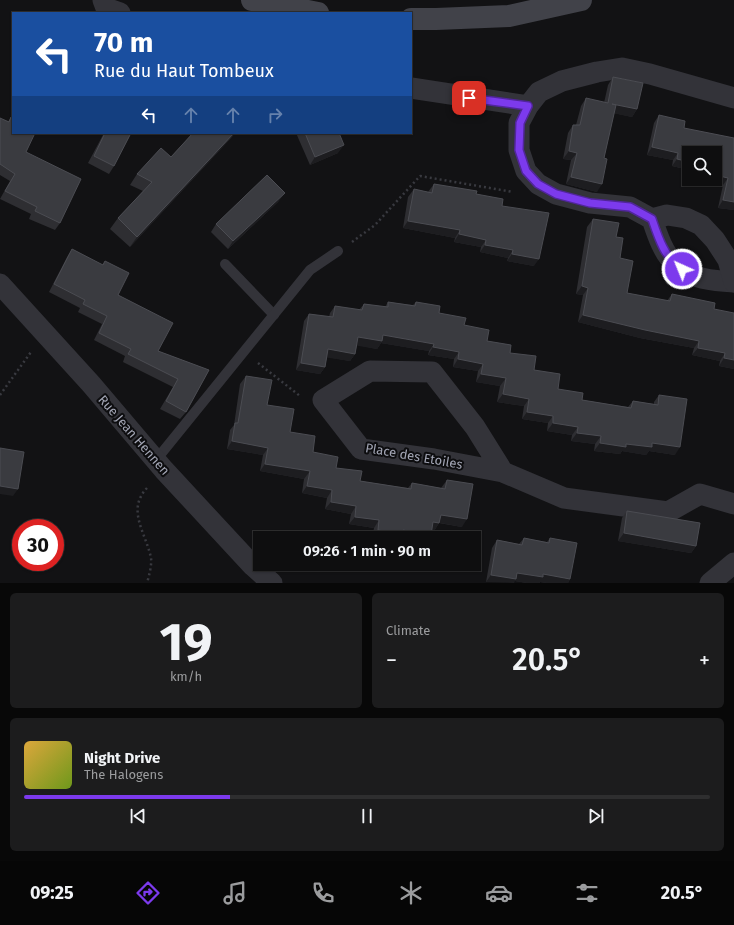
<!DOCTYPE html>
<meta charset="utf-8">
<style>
body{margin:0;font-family:"Fira Sans",sans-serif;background:#1c1c1d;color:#f1f3f6;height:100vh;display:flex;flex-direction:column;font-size:15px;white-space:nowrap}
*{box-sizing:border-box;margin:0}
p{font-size:13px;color:#9b9c9e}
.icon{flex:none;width:22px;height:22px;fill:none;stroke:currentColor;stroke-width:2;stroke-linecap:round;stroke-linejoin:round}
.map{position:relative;height:583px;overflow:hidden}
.drawer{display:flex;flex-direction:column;gap:10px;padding:10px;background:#080808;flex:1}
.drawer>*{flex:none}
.top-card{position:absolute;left:12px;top:12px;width:400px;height:122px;border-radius:0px;box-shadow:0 1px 3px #0004,0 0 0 1px #2e2e2f;background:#1a4fa0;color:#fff;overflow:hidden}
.tools{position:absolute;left:682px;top:146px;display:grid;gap:8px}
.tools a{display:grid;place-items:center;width:40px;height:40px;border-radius:0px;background:#0e0e0f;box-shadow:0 1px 3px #0004,0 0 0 1px #2e2e2f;font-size:20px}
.speed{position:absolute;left:12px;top:519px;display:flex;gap:8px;font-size:20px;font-weight:700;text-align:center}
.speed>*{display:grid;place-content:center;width:52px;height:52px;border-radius:50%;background:#0e0e0f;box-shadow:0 1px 3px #0004,0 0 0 1px #2e2e2f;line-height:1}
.speed .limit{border:6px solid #d22;background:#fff;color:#111}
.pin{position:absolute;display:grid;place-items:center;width:34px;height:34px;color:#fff;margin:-17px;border-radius:8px;box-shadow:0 2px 6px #0006}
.me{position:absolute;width:44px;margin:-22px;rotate:316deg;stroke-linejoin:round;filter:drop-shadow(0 0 3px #0008)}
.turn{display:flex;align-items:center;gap:14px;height:84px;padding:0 16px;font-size:18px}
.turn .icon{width:52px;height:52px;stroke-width:2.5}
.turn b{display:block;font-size:28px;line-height:34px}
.lanes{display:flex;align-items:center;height:38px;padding:0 16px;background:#0003;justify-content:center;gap:20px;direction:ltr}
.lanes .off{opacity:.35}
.big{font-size:30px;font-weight:600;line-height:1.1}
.drawer .tile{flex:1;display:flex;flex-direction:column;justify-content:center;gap:6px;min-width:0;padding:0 14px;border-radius:6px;background:#1c1c1d}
.drawer .dial{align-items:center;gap:0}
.dial b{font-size:52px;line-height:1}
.song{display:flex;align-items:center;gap:12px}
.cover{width:48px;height:48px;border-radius:6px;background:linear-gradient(135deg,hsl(40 70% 55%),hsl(80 70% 35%))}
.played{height:4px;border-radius:2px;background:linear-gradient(90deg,#7c3aed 30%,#2e2e2f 30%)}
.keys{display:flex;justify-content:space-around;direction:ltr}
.heat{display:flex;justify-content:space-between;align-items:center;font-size:22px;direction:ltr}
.drawer .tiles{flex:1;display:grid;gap:10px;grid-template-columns:1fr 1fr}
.tile:last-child{grid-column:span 2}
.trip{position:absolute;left:253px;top:531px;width:228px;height:40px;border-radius:0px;background:#0e0e0f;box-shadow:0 1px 3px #0004,0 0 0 1px #2e2e2f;font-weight:600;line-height:40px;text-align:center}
.menu{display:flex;height:64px;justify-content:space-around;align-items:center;background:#060606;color:#9b9c9e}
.menu .icon{width:28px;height:28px}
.menu .selected{color:#7c3aed}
.menu b{font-size:18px;color:#f1f3f6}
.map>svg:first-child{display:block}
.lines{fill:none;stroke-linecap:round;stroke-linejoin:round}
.path{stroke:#393a40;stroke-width:2.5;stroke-dasharray:2 3;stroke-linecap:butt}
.lane{stroke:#333339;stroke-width:10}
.street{stroke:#333339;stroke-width:21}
.secondary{stroke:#414249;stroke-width:22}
.wall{fill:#2e2e32}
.shaded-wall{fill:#1d1d20}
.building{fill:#3a3b40;stroke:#4b4c52}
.route-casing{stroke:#51269a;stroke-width:10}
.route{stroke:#7c3aed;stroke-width:7}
.labels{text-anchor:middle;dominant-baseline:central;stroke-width:4;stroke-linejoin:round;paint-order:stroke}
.street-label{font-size:13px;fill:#a3a6b5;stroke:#0d0d0f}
</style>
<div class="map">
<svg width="734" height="583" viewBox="0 0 734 583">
<rect width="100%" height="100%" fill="#121214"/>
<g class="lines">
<g class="path">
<polyline points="352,242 375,225 420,176 513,192"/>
<polyline points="258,363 300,396"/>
<polyline points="0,395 31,352"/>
<path d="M147,488c-21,22 -1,45 4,70 1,7 -2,18 -4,25"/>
</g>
<g class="lane">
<polyline points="225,264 274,315"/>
<polyline points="156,460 310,270 338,251"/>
</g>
<g class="street">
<polyline points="103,0 106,8 120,13"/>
<polyline points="411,88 528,106"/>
<path d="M734,98l-84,-24 -28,-6 -25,4 -35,9 -23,11 -11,14 -9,17v27l7,21 12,13 18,10 34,9 40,4 22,12c5,15 11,34 23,45 14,15 40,17 59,18"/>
<polyline points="652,219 667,215 686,218 701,225 715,240 728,260 734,282"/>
<polyline points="0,284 91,384 164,470 253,566 272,583"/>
<polyline points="503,472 475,427 432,372 370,371 323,400 361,449 434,459 503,472 564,498 668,512 700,494 734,504"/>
<polyline points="710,583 734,563"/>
</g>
<g class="secondary">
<polyline points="252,0 318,13"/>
<polyline points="411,19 436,19 509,16 581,0"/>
</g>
</g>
<g class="wall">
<polygon points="613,77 637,109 632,117 614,113 604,158 597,192 566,184 571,160 563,159 568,133 573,125 576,125 581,106 586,98 604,103 608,85"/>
<polygon points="659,115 684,128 734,138 734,210 718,208 723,185 697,180 698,179 715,179 715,153 689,153 689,170 672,166 673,160 647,155 654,123"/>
<polygon points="11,117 26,152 60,223 55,230 29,219 31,214 0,199 10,181 0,175 0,118 8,122"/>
<polygon points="104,133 131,133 114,166 109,174 88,163"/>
<polygon points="193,133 235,133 231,138 130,247 110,229 118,218 143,191 130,185 137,174 171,157"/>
<polygon points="296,133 339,133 338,153 310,165"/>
<polygon points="434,184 476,194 502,206 534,266 507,261 508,258 480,252 481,247 454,242 455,238 403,228 408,197 414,189 428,192"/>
<polygon points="279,201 228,249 211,232 216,224"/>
<polygon points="593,219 616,237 627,293 667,301 672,294 714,309 734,369 719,366 720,361 692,355 694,348 640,338 578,322 583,295 576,294 587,227"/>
<polygon points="72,249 102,265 105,261 118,295 158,351 209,370 186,412 180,419 160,409 173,387 123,362 125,356 94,340 102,324 78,312 80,308 49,292 67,257"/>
<polygon points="388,302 413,305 416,302 464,325 487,341 510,353 558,389 582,400 628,407 633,401 654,404 654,402 659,395 675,455 649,451 646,455 622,451 620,454 594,451 595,444 571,441 572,435 547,431 548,423 522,419 524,406 497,402 500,386 476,382 478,371 453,367 454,359 428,355 429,351 381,343 377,349 357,345 355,354 350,361 327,357 325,367 320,374 296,370 304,321 309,314 329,317 330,313 335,306 359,310 364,304 385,307"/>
<polygon points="246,376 267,405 290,432 313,452 336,468 360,481 408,488 412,483 441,488 447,480 462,527 439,523 434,531 432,530 431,535 429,538 372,538 374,528 349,524 351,514 325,509 327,498 302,493 304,479 260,471 263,455 227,449 230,430 234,425 240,384"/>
<polygon points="627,511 696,546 691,553 618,541 622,518"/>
<polygon points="524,538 547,542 550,538 570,579 568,583 547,583 540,582 539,583 527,583 515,581 486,582 492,548 497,540 519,544"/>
</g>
<g class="shaded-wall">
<polygon points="612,104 637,109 632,117 607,112"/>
<polygon points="234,133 235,133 231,138 130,247 137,237"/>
<polygon points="344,145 338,153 310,165 315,157"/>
<polygon points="652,147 678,153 673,160 647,155"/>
<polygon points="569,151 577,153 571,160 563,159"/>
<polygon points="677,159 689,162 689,170 672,166"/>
<polygon points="715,175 728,178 723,185 697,180 698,179 715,179"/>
<polygon points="571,177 602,184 597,192 566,184"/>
<polygon points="285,193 279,201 228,249 233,241"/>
<polygon points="723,200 734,202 734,210 718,208"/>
<polygon points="408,221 460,230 455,238 403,228"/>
<polygon points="459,234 486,240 481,247 454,242"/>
<polygon points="485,245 513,250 508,258 480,252"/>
<polygon points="512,254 539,259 534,266 507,261"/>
<polygon points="582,286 588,288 583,295 576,294"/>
<polygon points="583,315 699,341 694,348 640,338 578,322"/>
<polygon points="383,335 434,344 429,351 381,343 377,349 353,345 358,337"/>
<polygon points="433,347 459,352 454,359 428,355"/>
<polygon points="698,348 725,353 720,361 692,355"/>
<polygon points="328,349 355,354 350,361 323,357"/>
<polygon points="724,358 734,360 734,369 719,366"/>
<polygon points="458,359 483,364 478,371 453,367"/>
<polygon points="301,363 325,367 320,374 296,370"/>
<polygon points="481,374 506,378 500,386 476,382"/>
<polygon points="503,394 529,399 524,406 497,402"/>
<polygon points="527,412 553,416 548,423 522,419"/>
<polygon points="553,423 578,427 572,435 547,431"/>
<polygon points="577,433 601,436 595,444 571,441"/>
<polygon points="232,441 268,448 263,455 227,449"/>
<polygon points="600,443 652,443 680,447 675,455 649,451 646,455 622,451 620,454 594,451"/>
<polygon points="265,464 310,471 304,479 260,471"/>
<polygon points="0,486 18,489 13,496 0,494"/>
<polygon points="307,486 332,490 327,498 302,493"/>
<polygon points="331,502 356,506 351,514 325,509"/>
<polygon points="441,515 467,519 462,527 435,522"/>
<polygon points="355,517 379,520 374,528 349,524"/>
<polygon points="433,522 439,523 434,531 428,530"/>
<polygon points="378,530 403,530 431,535 429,538 372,538"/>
<polygon points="624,533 696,546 691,553 618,541"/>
<polygon points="517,573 543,574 570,579 568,583 547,583 540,582 539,583 527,583 515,581 514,583 486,582 491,575"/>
</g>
<g class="building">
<polygon points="613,77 643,83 637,109 612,104 616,105 604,158 607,159 602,184 571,177 577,153 569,151 573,125 580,125 586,98 608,103"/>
<polygon points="659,115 685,121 684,128 734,138 734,202 723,200 728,178 715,175 715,153 689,153 689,162 677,159 678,153 652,147"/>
<polygon points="11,117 13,118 13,133 35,133 26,152 81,179 60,223 35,211 37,207 5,191 15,174 0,164 0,118 9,122"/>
<polygon points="105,133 131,133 114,166 94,156"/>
<polygon points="193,133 234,133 137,237 118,218 152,182 137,174 161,148 171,157"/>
<polygon points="305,133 339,133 344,145 315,157"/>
<polygon points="267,175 285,193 233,241 216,224"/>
<polygon points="434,184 477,191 476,194 503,199 502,206 549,213 539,259 512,254 513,250 485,245 486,240 459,234 460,230 408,221 414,189 432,193"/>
<polygon points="593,219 619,223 616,237 623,238 620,258 633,261 627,293 670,301 672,294 715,303 714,309 734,313 734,360 724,358 725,353 698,348 699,341 645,330 583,315 588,288 582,286"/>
<polygon points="72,249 103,265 105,261 129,273 118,295 173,323 158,351 209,370 186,412 166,401 178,379 128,354 131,349 99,333 107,316 83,304 85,300 54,284"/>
<polygon points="388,302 415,306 416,302 440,306 439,313 466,318 464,325 489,330 487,341 511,345 510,353 536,356 534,370 560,374 558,389 583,393 582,400 631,408 633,401 658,405 659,395 687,399 680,447 652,443 652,447 626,444 626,447 600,443 601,436 577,433 578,427 553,423 553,416 527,412 529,399 503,394 506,378 481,374 483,364 458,359 459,352 433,347 434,344 383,335 382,341 358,337 355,354 328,349 325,367 301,363 309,314 333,317 335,306 362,310 364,304 388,307"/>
<polygon points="246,376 272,380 267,405 294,409 290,432 315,436 313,452 338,457 336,468 362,471 360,481 411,489 412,483 445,489 447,480 473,484 467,519 441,515 439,523 433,522 431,535 403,530 403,534 378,530 379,520 355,517 356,506 331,502 332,490 307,486 310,471 265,464 268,448 232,441 235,423 238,423"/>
<polygon points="0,448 24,452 18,489 0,486"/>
<polygon points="627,511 700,523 696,546 624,533"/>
<polygon points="524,538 549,543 550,538 577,543 570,579 543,574 543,577 517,573 516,579 491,575 497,540 522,545"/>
</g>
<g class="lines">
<defs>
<path id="route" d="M469,98l59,8 -8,17 -1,27 7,21 12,13 18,10 34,9 40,4 22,12c6,18 13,40 30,50"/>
</defs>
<use href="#route" class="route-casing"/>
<use href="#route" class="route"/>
</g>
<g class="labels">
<g class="street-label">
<text transform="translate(134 435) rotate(49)">Rue Jean Hennen</text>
<text transform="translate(414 456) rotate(10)">Place des Etoiles</text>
</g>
</g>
</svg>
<div class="tools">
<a><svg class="icon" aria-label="search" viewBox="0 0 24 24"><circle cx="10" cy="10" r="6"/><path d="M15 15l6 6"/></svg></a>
</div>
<div class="speed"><div class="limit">30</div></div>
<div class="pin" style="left:469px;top:98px;background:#d93025"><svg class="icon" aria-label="arrive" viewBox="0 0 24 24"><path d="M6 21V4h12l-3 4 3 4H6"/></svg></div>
<svg class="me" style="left:682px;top:269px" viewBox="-20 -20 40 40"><circle r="17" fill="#7c3aed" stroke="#fff" stroke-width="3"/><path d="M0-11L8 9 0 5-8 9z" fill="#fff"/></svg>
<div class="trip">09:26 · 1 min · 90 m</div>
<div class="top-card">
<div class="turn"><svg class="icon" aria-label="left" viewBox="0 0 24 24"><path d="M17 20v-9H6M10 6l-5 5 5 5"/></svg><div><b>70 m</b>Rue du Haut Tombeux</div></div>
<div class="lanes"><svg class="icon" aria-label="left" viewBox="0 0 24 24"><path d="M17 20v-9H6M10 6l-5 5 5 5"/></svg><svg class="icon off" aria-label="ahead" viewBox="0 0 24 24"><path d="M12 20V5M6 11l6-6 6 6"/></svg><svg class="icon off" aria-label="ahead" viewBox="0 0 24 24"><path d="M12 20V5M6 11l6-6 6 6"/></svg><svg class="icon off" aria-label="right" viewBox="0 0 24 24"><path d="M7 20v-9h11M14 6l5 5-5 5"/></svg></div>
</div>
</div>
<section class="drawer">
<div class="tiles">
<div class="tile dial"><b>19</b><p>km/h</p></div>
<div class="tile"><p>Climate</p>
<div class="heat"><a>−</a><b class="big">20.5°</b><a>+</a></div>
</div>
<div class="tile">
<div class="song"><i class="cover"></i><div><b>Night Drive</b><p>The Halogens</p></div></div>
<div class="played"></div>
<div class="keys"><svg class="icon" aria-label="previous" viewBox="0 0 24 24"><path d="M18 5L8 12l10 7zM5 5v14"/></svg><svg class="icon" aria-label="pause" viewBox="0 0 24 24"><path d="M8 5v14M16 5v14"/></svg><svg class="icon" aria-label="next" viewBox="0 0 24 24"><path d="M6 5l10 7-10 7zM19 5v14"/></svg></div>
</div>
</div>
</section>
<nav class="menu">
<b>09:25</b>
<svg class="icon selected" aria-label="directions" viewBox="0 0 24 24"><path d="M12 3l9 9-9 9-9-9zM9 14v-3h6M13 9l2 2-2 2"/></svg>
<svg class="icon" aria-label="music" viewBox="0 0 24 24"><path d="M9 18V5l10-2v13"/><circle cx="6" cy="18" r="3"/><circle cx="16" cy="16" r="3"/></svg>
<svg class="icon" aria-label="phone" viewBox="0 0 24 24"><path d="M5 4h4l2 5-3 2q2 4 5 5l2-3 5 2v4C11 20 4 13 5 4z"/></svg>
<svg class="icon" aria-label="climate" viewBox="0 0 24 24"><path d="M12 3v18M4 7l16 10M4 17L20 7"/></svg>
<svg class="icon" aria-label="car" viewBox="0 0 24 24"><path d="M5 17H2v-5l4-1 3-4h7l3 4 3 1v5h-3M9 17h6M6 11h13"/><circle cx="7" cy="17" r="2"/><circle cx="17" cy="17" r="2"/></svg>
<svg class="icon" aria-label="filters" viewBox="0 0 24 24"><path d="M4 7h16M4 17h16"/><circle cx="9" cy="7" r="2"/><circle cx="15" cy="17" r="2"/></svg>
<b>20.5°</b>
</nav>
